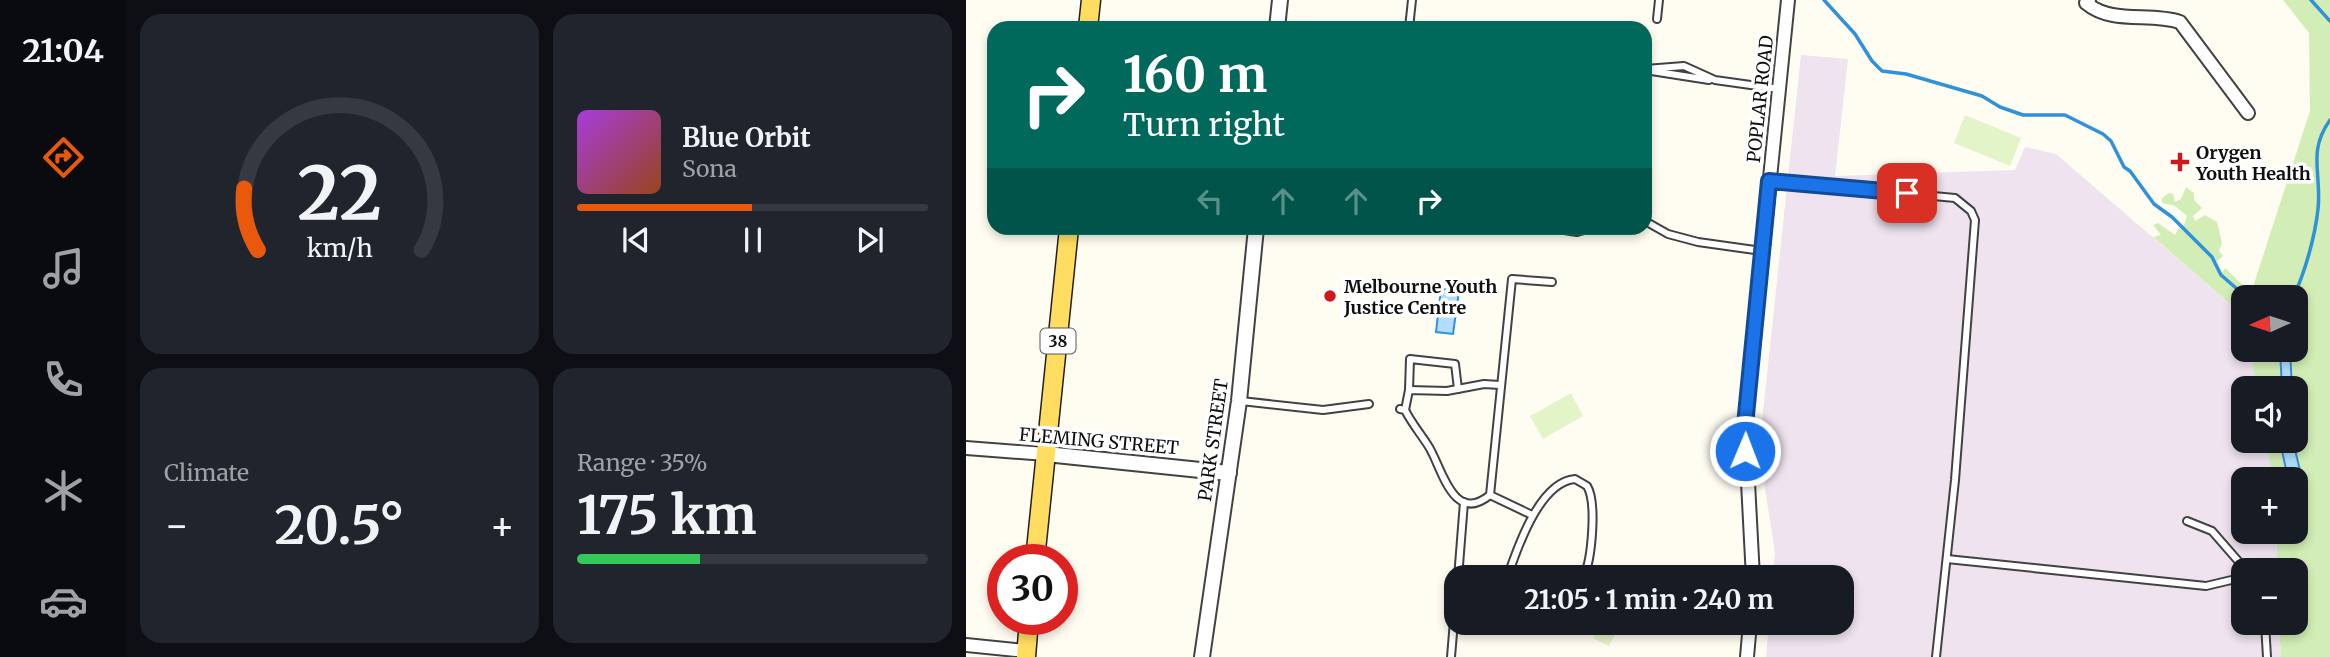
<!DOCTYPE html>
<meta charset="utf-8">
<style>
body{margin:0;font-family:Merriweather,serif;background:#20242c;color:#f1f3f6;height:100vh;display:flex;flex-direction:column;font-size:26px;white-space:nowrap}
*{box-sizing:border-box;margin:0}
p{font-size:23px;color:#9ea1a6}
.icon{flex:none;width:38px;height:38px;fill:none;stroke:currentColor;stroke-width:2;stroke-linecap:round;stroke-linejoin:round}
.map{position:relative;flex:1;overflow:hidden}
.panel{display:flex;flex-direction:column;gap:14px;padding:14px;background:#0d0f14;width:840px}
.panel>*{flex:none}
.top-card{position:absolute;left:21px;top:21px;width:665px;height:214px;border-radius:21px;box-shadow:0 4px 10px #0003;background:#00695c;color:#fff;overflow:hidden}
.needle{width:46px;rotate:267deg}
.buttons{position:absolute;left:1265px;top:285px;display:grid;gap:14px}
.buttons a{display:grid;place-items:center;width:77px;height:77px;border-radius:14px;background:#171b24;box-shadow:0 4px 10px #0003;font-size:35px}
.speed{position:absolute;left:21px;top:544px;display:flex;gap:14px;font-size:35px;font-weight:700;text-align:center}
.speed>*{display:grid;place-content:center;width:91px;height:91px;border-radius:50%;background:#171b24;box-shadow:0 4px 10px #0003;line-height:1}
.speed .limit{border:10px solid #d22;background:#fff;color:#111}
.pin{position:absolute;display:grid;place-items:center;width:60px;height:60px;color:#fff;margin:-30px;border-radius:14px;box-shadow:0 4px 10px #0006}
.me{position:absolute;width:77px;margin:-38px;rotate:1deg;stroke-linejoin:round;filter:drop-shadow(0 0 5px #0008)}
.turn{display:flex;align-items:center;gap:24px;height:147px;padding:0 21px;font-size:32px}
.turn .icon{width:91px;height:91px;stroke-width:2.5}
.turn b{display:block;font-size:49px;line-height:60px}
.lanes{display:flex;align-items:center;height:66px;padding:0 21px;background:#0003;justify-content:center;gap:35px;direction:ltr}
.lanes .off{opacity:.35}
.big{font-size:52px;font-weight:700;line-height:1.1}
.panel .card{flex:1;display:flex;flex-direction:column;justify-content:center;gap:10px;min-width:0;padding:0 24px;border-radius:21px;background:#20242c}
.panel .dial{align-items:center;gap:0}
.dial svg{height:182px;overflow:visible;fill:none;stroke:#363941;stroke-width:7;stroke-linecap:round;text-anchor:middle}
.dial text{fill:#f1f3f6;stroke:none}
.song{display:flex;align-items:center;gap:21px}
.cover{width:84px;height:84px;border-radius:10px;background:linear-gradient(135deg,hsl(280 70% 55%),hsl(20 70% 35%))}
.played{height:7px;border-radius:4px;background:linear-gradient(90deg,#ea580c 50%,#363941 50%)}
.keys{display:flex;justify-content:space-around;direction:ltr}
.heat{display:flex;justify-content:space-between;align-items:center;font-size:38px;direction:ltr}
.charge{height:10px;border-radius:5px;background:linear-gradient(90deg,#34c759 35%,#363941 0)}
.panel .tiles{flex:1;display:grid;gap:14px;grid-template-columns:repeat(2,1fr)}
.trip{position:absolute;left:478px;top:565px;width:410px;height:70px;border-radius:21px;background:#171b24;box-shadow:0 4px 10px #0003;font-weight:700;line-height:70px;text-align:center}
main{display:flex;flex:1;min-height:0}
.tab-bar{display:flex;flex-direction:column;width:126px;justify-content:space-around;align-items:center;background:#090b0e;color:#9ea1a6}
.tab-bar .icon{width:49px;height:49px}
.tab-bar .selected{color:#ea580c}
.tab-bar b{font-size:32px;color:#f1f3f6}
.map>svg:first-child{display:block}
.industrial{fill:#eee3ee}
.green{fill:#d2eeb6}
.pitch{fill:#e4f4c9}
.water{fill:#b0defc;stroke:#3091db;stroke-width:2}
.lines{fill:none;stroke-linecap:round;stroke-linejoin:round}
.stream{stroke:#3091db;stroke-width:3.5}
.service-casing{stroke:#424242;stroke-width:10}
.minor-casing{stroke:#424242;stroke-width:16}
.tertiary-casing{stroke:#424242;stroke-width:18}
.primary-casing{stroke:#202020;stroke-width:21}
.service{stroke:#fff;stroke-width:6}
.minor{stroke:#fff;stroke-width:12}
.tertiary{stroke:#fff;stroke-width:14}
.primary{stroke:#ffdd61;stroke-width:18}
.route-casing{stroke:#114b97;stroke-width:18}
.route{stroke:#1a73e8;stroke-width:12}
.poi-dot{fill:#ce181c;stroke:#fff;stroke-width:2.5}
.labels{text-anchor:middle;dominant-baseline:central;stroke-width:7;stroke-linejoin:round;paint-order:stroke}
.shield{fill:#fff;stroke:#575757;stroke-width:2}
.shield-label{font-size:16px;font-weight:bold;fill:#0f0f0f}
.street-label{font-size:18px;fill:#0f0f0f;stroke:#fff}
.poi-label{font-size:18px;font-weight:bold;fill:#0f0f0f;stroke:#fff;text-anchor:start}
</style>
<main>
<nav class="tab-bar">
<b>21:04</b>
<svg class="icon selected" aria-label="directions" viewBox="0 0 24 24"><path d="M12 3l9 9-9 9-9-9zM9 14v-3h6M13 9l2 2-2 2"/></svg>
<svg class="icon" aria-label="music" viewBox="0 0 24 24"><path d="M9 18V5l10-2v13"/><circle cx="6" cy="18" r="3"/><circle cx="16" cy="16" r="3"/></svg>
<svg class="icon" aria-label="phone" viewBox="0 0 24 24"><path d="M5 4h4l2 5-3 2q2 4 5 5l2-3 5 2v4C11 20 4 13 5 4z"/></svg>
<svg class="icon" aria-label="climate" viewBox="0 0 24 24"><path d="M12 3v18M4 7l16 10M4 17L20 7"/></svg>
<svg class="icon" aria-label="car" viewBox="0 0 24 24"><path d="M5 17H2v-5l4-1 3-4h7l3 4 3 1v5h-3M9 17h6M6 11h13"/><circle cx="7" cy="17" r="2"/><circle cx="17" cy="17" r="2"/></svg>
</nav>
<section class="panel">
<div class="tiles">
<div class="card dial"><svg viewBox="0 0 100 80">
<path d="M14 69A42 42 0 1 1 86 69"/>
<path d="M14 69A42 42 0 0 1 8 42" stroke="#ea580c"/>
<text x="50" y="56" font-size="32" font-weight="700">22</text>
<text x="50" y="72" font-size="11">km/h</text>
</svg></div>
<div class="card">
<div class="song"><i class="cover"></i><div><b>Blue Orbit</b><p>Sona</p></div></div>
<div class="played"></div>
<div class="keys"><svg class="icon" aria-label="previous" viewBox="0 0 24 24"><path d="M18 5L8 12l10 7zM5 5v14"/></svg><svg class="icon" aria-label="pause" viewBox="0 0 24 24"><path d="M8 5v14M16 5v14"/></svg><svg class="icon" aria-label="next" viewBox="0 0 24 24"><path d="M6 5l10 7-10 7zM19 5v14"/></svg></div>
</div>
<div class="card"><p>Climate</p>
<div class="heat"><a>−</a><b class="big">20.5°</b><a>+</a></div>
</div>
<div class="card"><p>Range · 35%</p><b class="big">175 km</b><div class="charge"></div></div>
</div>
</section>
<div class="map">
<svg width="1364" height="657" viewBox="0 0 1364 657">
<rect width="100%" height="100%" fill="#fffdf1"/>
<polygon class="industrial" points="835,55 882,59 869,176 1049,170 1059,147 1090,154 1277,315 1278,350 1284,350 1291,388 1278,388 1278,441 1301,441 1307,479 1278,480 1278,532 1311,532 1311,570 1278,570 1278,623 1313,623 1315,657 800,657 803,623 875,623 875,578 807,577 809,553 793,450"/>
<polygon class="green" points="1317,0 1364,0 1364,657 1315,657 1313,623 1330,623 1330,570 1311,570 1311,532 1330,532 1330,480 1307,479 1300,441 1330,441 1330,388 1291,388 1284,350 1330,350 1330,298 1278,298 1277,315 1187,237 1195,235 1187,225 1192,223 1209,235 1214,226 1218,225 1221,216 1209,206 1196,203 1196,198 1203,193 1207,194 1209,202 1215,199 1220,187 1228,193 1228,200 1236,208 1227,216 1229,221 1239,215 1251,222 1256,243 1253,251 1257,256 1249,263 1255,274 1259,268 1285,293 1344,111 1343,33"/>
<g class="pitch">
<polygon points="999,115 1055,138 1044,166 988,143"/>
<polygon points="605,393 617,416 577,439 564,416"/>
<polygon points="634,623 655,623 643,646 627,638"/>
</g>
<g class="water">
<polygon points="475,289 493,291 487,334 470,332"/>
<polygon points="1314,350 1324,350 1326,388 1316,388"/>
<polygon points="1314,441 1327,441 1336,479 1322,479"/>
</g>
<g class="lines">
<g class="stream">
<polyline points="858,0 889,34 906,61 916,71 940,74 1016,96 1034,107 1057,115 1099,115 1137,134 1145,141 1158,167 1164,171 1188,204 1206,217 1246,257 1255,275 1278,295 1288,298"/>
<polyline points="1345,0 1364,21"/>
<path d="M1327,298c12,-26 22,-61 25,-89 4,-35 -11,-57 12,-89"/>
</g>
<defs>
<g id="service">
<polyline points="691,19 693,0"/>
<polyline points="443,28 446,0"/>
<polyline points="679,69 718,66 749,80 813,89"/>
<polyline points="679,70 743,80"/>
<polyline points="803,181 989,198 1005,211 1009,220 989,480 970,657"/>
<polyline points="679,221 702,234 732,242 796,251"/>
<polyline points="585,228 611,232 625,228"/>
<polyline points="443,390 444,359 489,364 492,389"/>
<polyline points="275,401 357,410 403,404"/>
<path d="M434,409l5,1c7,14 16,24 24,37 13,21 24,78 61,48l22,-216 40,3"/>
<polyline points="439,410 443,390 481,391 518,384 534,385"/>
<polyline points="524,495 566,515"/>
<polyline points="1221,521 1246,531 1280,570"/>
<polyline points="981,559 1240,586 1278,577"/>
<polyline points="492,578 498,502"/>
<path d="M541,578c10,-29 32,-96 68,-99l12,7c10,16 5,75 -4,92"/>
<polyline points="1299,623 1301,657"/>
<polyline points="485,657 490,597"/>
</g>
<g id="minor">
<path d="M1123,0l-3,3c26,22 63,9 94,19l68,91"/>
<polyline points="0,448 80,454"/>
<polyline points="787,578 779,425 822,0"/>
<polyline points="0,645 60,651"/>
<polyline points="781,657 784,623"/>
</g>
<g id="tertiary">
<polyline points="311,28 314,0"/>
<polyline points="80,454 263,473"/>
<polyline points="236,657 273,401 290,228"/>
</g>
<g id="primary">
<polyline points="122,28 125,0"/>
<polyline points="69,560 103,228"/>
<polyline points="60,657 63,620"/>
</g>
</defs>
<use href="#service" class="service-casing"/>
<use href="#minor" class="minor-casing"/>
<use href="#tertiary" class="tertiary-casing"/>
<use href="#primary" class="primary-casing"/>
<use href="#service" class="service"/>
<use href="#minor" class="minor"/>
<use href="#tertiary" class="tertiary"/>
<use href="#primary" class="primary"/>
</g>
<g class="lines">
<defs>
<polyline id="route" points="779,451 779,425 803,181 941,193"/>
</defs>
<use href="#route" class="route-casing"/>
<use href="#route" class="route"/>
</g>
<g class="poi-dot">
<path d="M1210.5 151.5h7v7h7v7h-7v7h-7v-7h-7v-7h7z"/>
<circle cx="364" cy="296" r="7"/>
</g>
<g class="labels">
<rect class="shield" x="74.5" y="328.5" width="35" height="25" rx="5"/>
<g class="shield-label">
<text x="92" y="341">38</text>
</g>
<g class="street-label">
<text transform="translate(794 99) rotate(-84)">POPLAR ROAD</text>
<text transform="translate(247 440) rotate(-82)">PARK STREET</text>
<text transform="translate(133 441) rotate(5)">FLEMING STREET</text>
</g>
<g class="poi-label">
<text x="1230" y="152">Orygen<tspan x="1230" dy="21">Youth Health</tspan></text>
<text x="378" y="286">Melbourne Youth<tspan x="378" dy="21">Justice Centre</tspan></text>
</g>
</g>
</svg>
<div class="buttons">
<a><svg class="needle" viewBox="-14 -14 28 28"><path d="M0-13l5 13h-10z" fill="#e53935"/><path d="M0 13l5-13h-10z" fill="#9ea1a6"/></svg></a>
<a><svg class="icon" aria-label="sound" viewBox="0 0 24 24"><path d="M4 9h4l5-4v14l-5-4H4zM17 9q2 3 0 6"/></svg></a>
<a>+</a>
<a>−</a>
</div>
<div class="speed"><div class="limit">30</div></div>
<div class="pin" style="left:941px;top:193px;background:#d93025"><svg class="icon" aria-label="arrive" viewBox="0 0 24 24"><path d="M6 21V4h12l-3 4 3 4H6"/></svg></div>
<svg class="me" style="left:779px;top:451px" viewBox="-20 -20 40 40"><circle r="17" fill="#1a73e8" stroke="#fff" stroke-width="3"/><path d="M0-11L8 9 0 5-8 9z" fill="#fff"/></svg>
<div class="trip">21:05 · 1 min · 240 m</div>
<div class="top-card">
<div class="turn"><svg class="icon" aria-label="right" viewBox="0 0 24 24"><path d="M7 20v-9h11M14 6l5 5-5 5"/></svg><div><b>160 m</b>Turn right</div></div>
<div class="lanes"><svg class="icon off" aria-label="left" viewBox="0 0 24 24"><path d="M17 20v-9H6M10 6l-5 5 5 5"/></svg><svg class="icon off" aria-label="ahead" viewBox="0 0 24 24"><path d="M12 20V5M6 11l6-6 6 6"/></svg><svg class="icon off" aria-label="ahead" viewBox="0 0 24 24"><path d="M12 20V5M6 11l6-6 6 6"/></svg><svg class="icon" aria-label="right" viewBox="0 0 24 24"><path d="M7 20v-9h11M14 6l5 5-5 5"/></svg></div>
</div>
</div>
</main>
